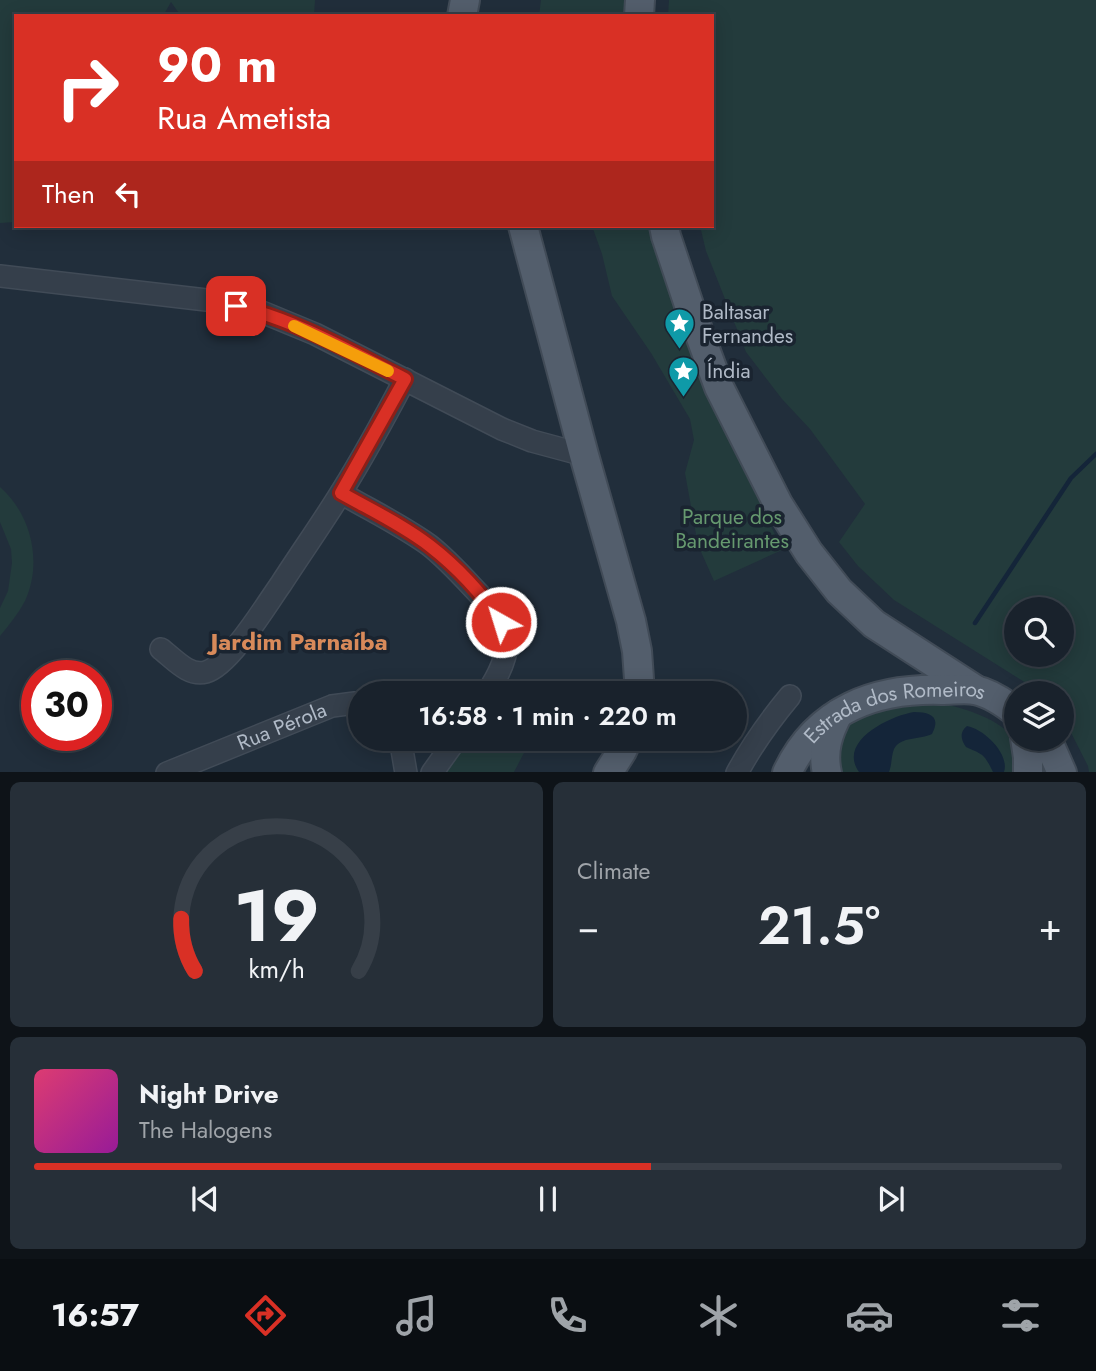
<!DOCTYPE html>
<meta charset="utf-8">
<style>
body{margin:0;font-family:Jost,sans-serif;background:#262f38;color:#f1f3f6;height:100vh;display:flex;flex-direction:column;font-size:26px;white-space:nowrap}
*{box-sizing:border-box;margin:0}
p{font-size:23px;color:#9fa4a9}
.icon{flex:none;width:38px;height:38px;fill:none;stroke:currentColor;stroke-width:2;stroke-linecap:round;stroke-linejoin:round}
.map{position:relative;height:772px;overflow:hidden}
.details{display:flex;flex-direction:column;gap:10px;padding:10px;background:#0e1318;flex:1}
.details>*{flex:none}
.guide{position:absolute;left:14px;top:14px;width:700px;height:214px;border-radius:0px;box-shadow:0 4px 18px #0003,0 0 0 2px #373f48;background:#d93025;color:#fff;overflow:hidden}
.controls{position:absolute;left:1004px;top:597px;display:grid;gap:14px}
.controls a{display:grid;place-items:center;width:70px;height:70px;border-radius:50%;background:#19222c;box-shadow:0 4px 18px #0003,0 0 0 2px #373f48;font-size:35px}
.speed{position:absolute;left:21px;top:660px;display:flex;gap:14px;font-size:35px;font-weight:700;text-align:center}
.speed>*{display:grid;place-content:center;width:91px;height:91px;border-radius:50%;background:#19222c;box-shadow:0 4px 18px #0003,0 0 0 2px #373f48;line-height:1}
.speed .limit{border:10px solid #d22;background:#fff;color:#111}
.pin{position:absolute;display:grid;place-items:center;width:60px;height:60px;color:#fff;margin:-30px;border-radius:14px;box-shadow:0 4px 10px #0006}
.me{position:absolute;width:77px;margin:-38px;rotate:321deg;stroke-linejoin:round;filter:drop-shadow(0 0 5px #0008)}
.turn{display:flex;align-items:center;gap:24px;height:147px;padding:0 28px;font-size:32px}
.turn .icon{width:91px;height:91px;stroke-width:2.5}
.turn b{display:block;font-size:49px;line-height:60px}
.then{display:flex;align-items:center;height:66px;padding:0 28px;background:#0003;gap:14px;font-size:26px}
.big{font-size:52px;font-weight:600;line-height:1.1}
.details .widget{flex:1;display:flex;flex-direction:column;justify-content:center;gap:10px;min-width:0;padding:0 24px;border-radius:10px;background:#262f38}
.details .dial{align-items:center;gap:0}
.dial svg{height:182px;overflow:visible;fill:none;stroke:#373f48;stroke-width:7;stroke-linecap:round;text-anchor:middle}
.dial text{fill:#f1f3f6;stroke:none}
.song{display:flex;align-items:center;gap:21px}
.cover{width:84px;height:84px;border-radius:10px;background:linear-gradient(135deg,hsl(340 70% 55%),hsl(300 70% 35%))}
.played{height:7px;border-radius:4px;background:linear-gradient(90deg,#d93025 60%,#373f48 60%)}
.keys{display:flex;justify-content:space-around;direction:ltr}
.heat{display:flex;justify-content:space-between;align-items:center;font-size:38px;direction:ltr}
.details .tiles{flex:1;display:grid;gap:10px;grid-template-columns:1fr 1fr}
.widget:last-child{grid-column:span 2}
.trip{position:absolute;left:348px;top:681px;width:399px;height:70px;border-radius:35px;background:#19222c;box-shadow:0 4px 18px #0003,0 0 0 2px #373f48;font-weight:600;line-height:70px;text-align:center}
.tabs{display:flex;height:112px;justify-content:space-around;align-items:center;background:#0a0e12;color:#9fa4a9}
.tabs .icon{width:49px;height:49px}
.tabs .current{color:#d93025}
.tabs b{font-size:32px;color:#f1f3f6}
.map>svg:first-child{display:block}
.green{fill:#233b3c;fill-rule:evenodd}
.water{fill:#142539}
.lines{fill:none;stroke-linecap:round;stroke-linejoin:round}
.stream{stroke:#142539;stroke-width:4.5}
.minor-casing{stroke:#414b57;stroke-width:24}
.major-casing{stroke:#414b57;stroke-width:32}
.minor{stroke:#353f4b;stroke-width:21}
.major{stroke:#535e6c;stroke-width:28}
.route-casing{stroke:#8d1f18;stroke-width:18}
.route{stroke:#d93025;stroke-width:12}
.slow{stroke:#f59e0b;stroke-width:12}
.labels{text-anchor:middle;dominant-baseline:central;stroke-width:7;stroke-linejoin:round;paint-order:stroke}
.poi-label{font-size:21px;fill:#b0bac7;stroke:#1a2430;text-anchor:start}
.park-label{font-size:21px;fill:#66996f;stroke:#1a2430}
.street-label{font-size:21px;fill:#b0bac7;stroke:#1a2430}
.quarter-label{font-size:24px;font-weight:bold;fill:#d88a5a;stroke:#1a2430}
</style>
<div class="map">
<svg width="1096" height="773" viewBox="0 0 1096 773">
<rect width="100%" height="100%" fill="#212e3b"/>
<g class="green">
<polygon points="0,0 315,0 314,16 181,16 171,2 163,16 16,16 16,222 0,223"/>
<polygon points="541,0 627,0 625,16 539,16"/>
<path d="M669,0h427v772h-7l-1,-6 -26,-51v-22h-20l-148,-93 -36,-34 -19,-24 26,-38 -55,-75 -28,-30 -36,-47 -40,-101 -6,-25h12v-210h-44zM1017,609h45v45h-45z"/>
<polygon points="592,226 653,226 709,392 782,550 714,581 698,545 685,473 694,440 690,419 651,353 612,296 602,254"/>
<path d="M0,487c31,27 43,75 25,114 -7,13 -16,24 -25,35v-28l8,-17 4,-28 -1,-14 -11,-27z"/>
<path d="M929,701c24,4 79,17 87,44 3,8 3,19 4,28h-184l-3,-27 12,-19 37,-20z"/>
<polygon points="465,739 510,739 525,751 514,772 440,773"/>
</g>
<g class="water">
<path d="M914,712c17,0 27,5 18,22 -12,6 -31,2 -38,15 -3,8 -2,16 -5,23h-30c-22,-31 31,-56 55,-60z"/>
<path d="M967,726c17,3 43,28 37,46h-11c-9,-18 -9,-17 -27,-25 -5,-7 -7,-15 1,-21z"/>
</g>
<g class="lines">
<polyline class="stream" points="975,623 1071,478 1096,454"/>
<defs>
<g id="minor">
<polyline points="0,276 215,301 257,310 315,334 502,429 532,441 584,455"/>
<path d="M341,493c29,17 60,32 88,52 18,14 34,32 50,49 11,12 26,27 28,44 1,19 -10,40 -20,55"/>
<path d="M161,649c13,10 28,28 45,23 24,-7 60,-67 75,-88 20,-31 42,-62 61,-93 23,-37 43,-74 63,-112"/>
<polyline points="400,738 406,773"/>
<path id="s1" d="M167,773l165,-67 23,-3h5"/>
<polyline points="432,773 457,738"/>
<path d="M737,773c15,-28 33,-53 53,-77"/>
</g>
<g id="major">
<polyline points="462,16 465,0"/>
<polyline points="639,16 640,0"/>
<polyline points="523,226 584,455 631,621 637,651 640,693"/>
<polyline points="664,226 666,236 690,308 719,387 778,504 809,553 839,591 874,624 976,690"/>
<polyline points="1025,738 1028,757 1028,773"/>
<polyline points="1044,738 1051,748 1062,773"/>
<polyline points="608,773 622,751 628,738"/>
<path id="s2" d="M787,773c30,-64 89,-85 155,-83 11,0 23,-2 33,0 14,3 31,14 42,23"/>
<path d="M827,773c-5,-22 1,-40 11,-59"/>
</g>
</defs>
<use href="#minor" class="minor-casing"/>
<use href="#major" class="major-casing"/>
<use href="#minor" class="minor"/>
<use href="#major" class="major"/>
</g>
<g class="lines">
<defs>
<path id="route" d="M236,306c60,14 115,46 169,73l-64,114c30,17 62,32 89,53 27,21 52,48 71,76"/>
</defs>
<use href="#route" class="route-casing"/>
<use href="#route" class="route"/>
<polyline class="slow" points="294,326 388,371"/>
</g>
<defs>
<symbol id="sight-pin" viewBox="-11 -11 22 30"><path d="M0 17L-7.5 6A9.5 9.5 0 1 1 7.5 6Z" fill="#0f9aa8" stroke="#1a2430"/><path d="M0-6L1.8-2.2L6-1.7L2.9 1.2L3.7 5.4L0 3.3L-3.7 5.4L-2.9 1.2L-6-1.7L-1.8-2.2Z" fill="#fff"/></symbol>
</defs>
<g fill-rule="evenodd">
<use href="#sight-pin" x="662" y="306" width="35" height="47"/>
<use href="#sight-pin" x="666" y="354" width="35" height="47"/>
</g>
<g class="labels">
<g class="poi-label">
<text x="702" y="312">Baltasar<tspan x="702" dy="24">Fernandes</tspan></text>
<text x="707" y="371">Índia</text>
</g>
<g class="park-label">
<text x="732" y="517">Parque dos<tspan x="732" dy="24">Bandeirantes</tspan></text>
</g>
<g class="street-label">
<text stroke="none"><textPath href="#s2" startOffset="135">Estrada dos Romeiros</textPath></text>
<text stroke="none"><textPath href="#s1" startOffset="124">Rua Pérola</textPath></text>
</g>
<g class="quarter-label">
<text x="299" y="641">Jardim Parnaíba</text>
</g>
</g>
</svg>
<div class="controls">
<a><svg class="icon" aria-label="search" viewBox="0 0 24 24"><circle cx="10" cy="10" r="6"/><path d="M15 15l6 6"/></svg></a>
<a><svg class="icon" aria-label="layers" viewBox="0 0 24 24"><path d="M12 4l9 5-9 5-9-5zM3 14l9 5 9-5"/></svg></a>
</div>
<div class="speed"><div class="limit">30</div></div>
<div class="pin" style="left:236px;top:306px;background:#d93025"><svg class="icon" aria-label="arrive" viewBox="0 0 24 24"><path d="M6 21V4h12l-3 4 3 4H6"/></svg></div>
<svg class="me" style="left:501px;top:622px" viewBox="-20 -20 40 40"><circle r="17" fill="#d93025" stroke="#fff" stroke-width="3"/><path d="M0-11L8 9 0 5-8 9z" fill="#fff"/></svg>
<div class="trip">16:58 · 1 min · 220 m</div>
<div class="guide">
<div class="turn"><svg class="icon" aria-label="right" viewBox="0 0 24 24"><path d="M7 20v-9h11M14 6l5 5-5 5"/></svg><div><b>90 m</b>Rua Ametista</div></div>
<div class="then">Then<svg class="icon" aria-label="left" viewBox="0 0 24 24"><path d="M17 20v-9H6M10 6l-5 5 5 5"/></svg></div>
</div>
</div>
<section class="details">
<div class="tiles">
<div class="widget dial"><svg viewBox="0 0 100 80">
<path d="M14 69A42 42 0 1 1 86 69"/>
<path d="M14 69A42 42 0 0 1 8 46" stroke="#d93025"/>
<text x="50" y="56" font-size="32" font-weight="700">19</text>
<text x="50" y="72" font-size="11">km/h</text>
</svg></div>
<div class="widget"><p>Climate</p>
<div class="heat"><a>−</a><b class="big">21.5°</b><a>+</a></div>
</div>
<div class="widget">
<div class="song"><i class="cover"></i><div><b>Night Drive</b><p>The Halogens</p></div></div>
<div class="played"></div>
<div class="keys"><svg class="icon" aria-label="previous" viewBox="0 0 24 24"><path d="M18 5L8 12l10 7zM5 5v14"/></svg><svg class="icon" aria-label="pause" viewBox="0 0 24 24"><path d="M8 5v14M16 5v14"/></svg><svg class="icon" aria-label="next" viewBox="0 0 24 24"><path d="M6 5l10 7-10 7zM19 5v14"/></svg></div>
</div>
</div>
</section>
<nav class="tabs">
<b>16:57</b>
<svg class="icon current" aria-label="directions" viewBox="0 0 24 24"><path d="M12 3l9 9-9 9-9-9zM9 14v-3h6M13 9l2 2-2 2"/></svg>
<svg class="icon" aria-label="music" viewBox="0 0 24 24"><path d="M9 18V5l10-2v13"/><circle cx="6" cy="18" r="3"/><circle cx="16" cy="16" r="3"/></svg>
<svg class="icon" aria-label="phone" viewBox="0 0 24 24"><path d="M5 4h4l2 5-3 2q2 4 5 5l2-3 5 2v4C11 20 4 13 5 4z"/></svg>
<svg class="icon" aria-label="climate" viewBox="0 0 24 24"><path d="M12 3v18M4 7l16 10M4 17L20 7"/></svg>
<svg class="icon" aria-label="car" viewBox="0 0 24 24"><path d="M5 17H2v-5l4-1 3-4h7l3 4 3 1v5h-3M9 17h6M6 11h13"/><circle cx="7" cy="17" r="2"/><circle cx="17" cy="17" r="2"/></svg>
<svg class="icon" aria-label="filters" viewBox="0 0 24 24"><path d="M4 7h16M4 17h16"/><circle cx="9" cy="7" r="2"/><circle cx="15" cy="17" r="2"/></svg>
</nav>
